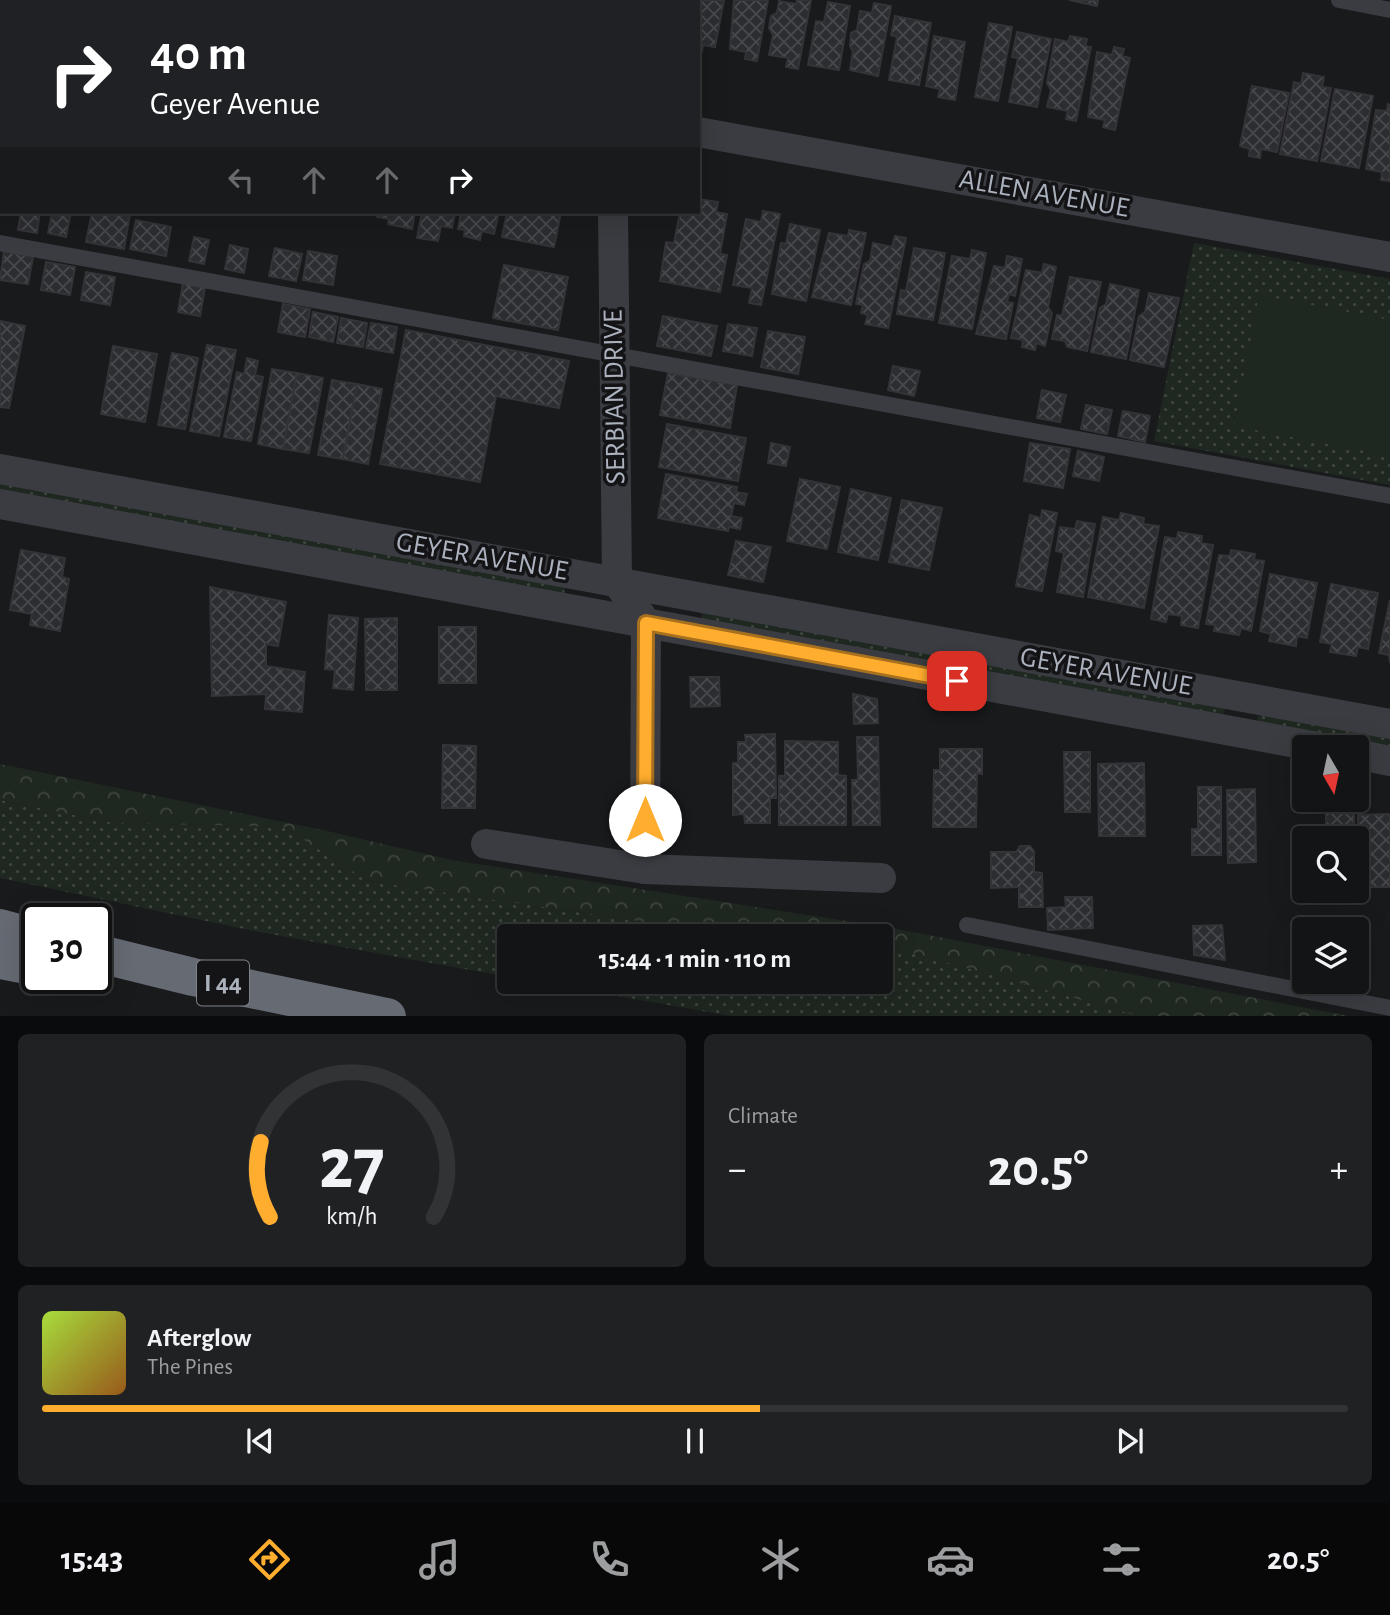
<!DOCTYPE html>
<meta charset="utf-8">
<style>
body{margin:0;font-family:"Alegreya Sans",sans-serif;background:#202122;color:#f1f3f6;height:100vh;display:flex;flex-direction:column;font-size:26px;white-space:nowrap}
*{box-sizing:border-box;margin:0}
p{font-size:23px;color:#9d9ea0}
.icon{flex:none;width:38px;height:38px;fill:none;stroke:currentColor;stroke-width:2;stroke-linecap:round;stroke-linejoin:round}
.map{position:relative;height:1016px;overflow:hidden}
.side{display:flex;flex-direction:column;gap:18px;padding:18px;background:#0a0b0c;flex:1}
.side>*{flex:none}
.top-card{position:absolute;left:0px;top:0px;width:700px;height:214px;box-shadow:0 7px 28px #0002,0 0 0 2px #323334;background:#202124;color:#fff;overflow:hidden}
.needle{width:46px;rotate:171deg}
.controls{position:absolute;left:1292px;top:735px;display:grid;gap:14px}
.controls a{display:grid;place-items:center;width:77px;height:77px;border-radius:7px;background:#131415;box-shadow:0 7px 28px #0002,0 0 0 2px #323334;font-size:35px}
.speed{position:absolute;left:21px;top:903px;display:flex;gap:14px;font-size:35px;font-weight:700;text-align:center}
.speed>*{display:grid;place-content:center;width:91px;height:91px;border-radius:50%;background:#131415;box-shadow:0 7px 28px #0002,0 0 0 2px #323334;line-height:1}
.speed .limit{border:4px solid #111;border-radius:10px;background:#fff;color:#111}
.pin{position:absolute;display:grid;place-items:center;width:60px;height:60px;color:#fff;margin:-30px;border-radius:14px;box-shadow:0 4px 10px #0006}
.me{position:absolute;width:77px;margin:-38px;rotate:0deg;stroke-linejoin:round;filter:drop-shadow(0 0 5px #0008)}
.turn{display:flex;align-items:center;gap:24px;height:147px;padding:0 35px;font-size:32px}
.turn .icon{width:91px;height:91px;stroke-width:2.5}
.turn b{display:block;font-size:49px;line-height:60px}
.lanes{display:flex;align-items:center;height:66px;padding:0 35px;background:#0003;justify-content:center;gap:35px;direction:ltr}
.lanes .off{opacity:.35}
.big{font-size:52px;font-weight:700;line-height:1.1}
.side .widget{flex:1;display:flex;flex-direction:column;justify-content:center;gap:10px;min-width:0;padding:0 24px;border-radius:10px;background:#202122}
.side .dial{align-items:center;gap:0}
.dial svg{height:182px;overflow:visible;fill:none;stroke:#323334;stroke-width:7;stroke-linecap:round;text-anchor:middle}
.dial text{fill:#f1f3f6;stroke:none}
.song{display:flex;align-items:center;gap:21px}
.cover{width:84px;height:84px;border-radius:10px;background:linear-gradient(135deg,hsl(80 70% 55%),hsl(30 70% 35%))}
.played{height:7px;border-radius:4px;background:linear-gradient(90deg,#ffad2e 55%,#323334 55%)}
.keys{display:flex;justify-content:space-around;direction:ltr}
.heat{display:flex;justify-content:space-between;align-items:center;font-size:38px;direction:ltr}
.side .tiles{flex:1;display:grid;gap:18px;grid-template-columns:1fr 1fr}
.widget:last-child{grid-column:span 2}
.trip{position:absolute;left:497px;top:924px;width:396px;height:70px;border-radius:7px;background:#131415;box-shadow:0 7px 28px #0002,0 0 0 2px #323334;font-weight:700;line-height:70px;text-align:center}
.tabs{display:flex;height:112px;justify-content:space-around;align-items:center;background:#080808;color:#9d9ea0}
.tabs .icon{width:49px;height:49px}
.tabs .active{color:#ffad2e}
.tabs b{font-size:32px;color:#f1f3f6}
.map>svg:first-child{display:block}
.built{fill:#252529}
.grass{fill:url(#grass-dots)}
.forest{fill:url(#forest-crowns)}
.garden{fill:#1f2820}
.building{fill:url(#building-cross-hatch);stroke:#333338;stroke-width:2}
.lines{fill:none;stroke-linecap:round;stroke-linejoin:round}
.lane{stroke:#3a3c41;stroke-width:16}
.street{stroke:#3a3c41;stroke-width:30}
.highway{stroke:#666a73;stroke-width:38}
.route-casing{stroke:#a6701e;stroke-width:18}
.route{stroke:#ffad2e;stroke-width:12}
.labels{text-anchor:middle;dominant-baseline:central;stroke-width:7;stroke-linejoin:round;paint-order:stroke}
.shield{fill:#141417;stroke:#7e828b;stroke-width:2}
.shield-label{font-size:26px;font-weight:bold;fill:#abb1bd}
.street-label{font-size:28px;fill:#abb1bd;stroke:#141417}
</style>
<div class="map">
<svg width="1390" height="1017" viewBox="0 0 1390 1017">
<defs>
<pattern id="grass-dots" width="8" height="8" patternUnits="userSpaceOnUse" patternTransform="scale(1.75)"><rect width="8" height="8" fill="#1f2820"/><path d="M2 2h.1M6 6h.1" fill="none" stroke="#3d453e" stroke-width="1.8" stroke-linecap="round"/></pattern>
<pattern id="forest-crowns" width="20" height="18" patternUnits="userSpaceOnUse" patternTransform="scale(1.75)"><rect width="20" height="18" fill="#1f2820"/><path d="M2 6a3 3 0 1 1 6 0M12 15a3 3 0 1 1 6 0" fill="none" stroke="#3d453e"/></pattern>
<pattern id="building-cross-hatch" width="8" height="8" patternUnits="userSpaceOnUse" patternTransform="scale(1.75)"><rect width="8" height="8" fill="#2c2d30"/><path d="M0 0l8 8M0 8l8-8" fill="none" stroke="#48494c"/></pattern>
</defs>
<rect width="100%" height="100%" fill="#191a1c"/>
<polygon class="built" points="141,0 594,0 594,2 151,2"/>
<g class="grass">
<polygon points="357,0 487,0 491,2 357,2"/>
<polygon points="1194,243 1390,279 1390,485 1154,441"/>
<polygon points="0,481 565,587 564,595 0,489"/>
<polygon points="701,610 933,653 936,657 934,662 702,620"/>
<polygon points="971,661 1221,707 1225,710 1223,715 972,671"/>
<polygon points="1262,715 1390,739 1390,750 1259,726 1257,717"/>
<polygon points="0,800 114,823 284,827 368,881 738,936 509,936 509,977 254,931 0,878"/>
<polygon points="880,944 1139,1016 731,1016 537,982 880,982"/>
</g>
<polygon class="forest" points="0,764 323,830 452,860 892,928 1348,1016 1139,1016 880,944 880,936 738,936 368,881 284,827 114,823 0,800"/>
<polygon class="garden" points="1259,295 1390,320 1390,456 1234,426"/>
<g class="building">
<polygon points="676,0 724,0 715,47 703,45 702,51 698,50 698,2"/>
<polygon points="734,0 768,0 757,61 745,59 746,52 730,49"/>
<polygon points="797,0 811,0 798,69 786,67 788,58 769,55 773,35 769,28 771,16 777,13 779,1 796,4"/>
<polygon points="1069,0 1098,0 1097,6"/>
<polygon points="828,2 850,6 839,70 808,65 816,21 824,22"/>
<polygon points="874,3 891,6 878,76 850,70 853,52 850,46 851,33 857,30 860,11 872,13"/>
<polygon points="895,16 931,23 919,85 889,80 897,37 891,35"/>
<polygon points="989,23 1012,27 998,101 975,97"/>
<polygon points="1017,32 1051,39 1037,107 1009,102 1018,58 1012,57"/>
<polygon points="934,36 965,42 955,100 938,97 940,89 926,86"/>
<polygon points="1070,36 1087,39 1085,46 1091,47 1076,121 1066,119 1068,111 1047,107 1051,90 1047,83 1055,39 1068,42"/>
<polygon points="1114,47 1124,49 1122,56 1130,58 1115,130 1103,127 1105,120 1088,117 1097,52 1112,55"/>
<polygon points="1303,73 1324,77 1322,87 1331,88 1317,161 1280,154 1294,82 1301,84"/>
<polygon points="2,79 2,147 0,147"/>
<polygon points="1252,86 1289,93 1277,152 1261,149 1260,158 1249,156 1250,149 1240,146"/>
<polygon points="1335,89 1373,96 1359,168 1321,161"/>
<polygon points="1388,104 1390,105 1390,181 1381,180 1382,172 1366,169 1376,110 1387,111"/>
<polygon points="698,199 718,202 716,212 727,214 720,254 727,255 720,292 660,281 666,242 674,243 680,212 698,212"/>
<polygon points="763,211 780,214 761,305 749,303 752,288 733,285 746,219 761,222"/>
<polygon points="21,212 40,212 37,233 18,230"/>
<polygon points="52,212 71,212 66,237 48,233"/>
<polygon points="92,212 130,214 124,249 86,242"/>
<polygon points="378,212 415,212 412,229 388,224 389,219 377,217"/>
<polygon points="422,212 455,212 452,228 441,226 438,241 417,238"/>
<polygon points="461,212 499,212 494,234 482,231 480,240 464,236 465,230 458,229"/>
<polygon points="507,212 561,212 554,247 502,237"/>
<polygon points="136,220 171,227 166,256 130,249"/>
<polygon points="790,224 820,230 806,301 772,294 781,243 786,244"/>
<polygon points="849,230 866,233 851,305 812,297 829,233 848,236"/>
<polygon points="895,236 906,238 888,328 865,324 868,315 861,313 863,305 856,304 864,264 870,261 873,243 892,247"/>
<polygon points="194,237 209,240 204,264 189,261"/>
<polygon points="230,245 248,249 244,273 225,269"/>
<polygon points="275,248 302,254 296,281 269,276"/>
<polygon points="914,248 945,253 933,320 897,314 901,290 906,291"/>
<polygon points="972,250 986,253 972,329 939,323 952,256 970,259"/>
<polygon points="4,251 33,257 28,284 0,280"/>
<polygon points="308,251 337,256 333,285 303,280"/>
<polygon points="1007,256 1022,259 1015,296 1009,294 1007,302 1013,303 1006,339 976,334 994,266 1005,268"/>
<polygon points="46,262 75,267 70,295 41,290"/>
<polygon points="1044,264 1056,267 1048,307 1052,313 1045,346 1036,343 1035,350 1022,347 1023,340 1011,338 1026,270 1042,273"/>
<polygon points="504,265 568,277 558,330 493,318"/>
<polygon points="86,272 115,277 110,305 81,300"/>
<polygon points="1070,277 1101,282 1087,351 1067,347 1065,341 1052,339 1057,315 1062,316"/>
<polygon points="183,283 205,287 200,316 178,312"/>
<polygon points="1110,284 1139,290 1126,359 1091,352 1100,308 1106,304"/>
<polygon points="1149,293 1179,298 1164,367 1130,360 1139,316 1145,312"/>
<polygon points="283,304 310,309 305,337 278,332"/>
<polygon points="313,312 338,317 333,342 309,337"/>
<polygon points="663,316 717,326 711,356 657,346"/>
<polygon points="341,318 367,323 363,347 337,343"/>
<polygon points="0,321 25,326 9,408 0,407"/>
<polygon points="371,323 397,327 393,353 366,348"/>
<polygon points="728,324 757,328 752,356 723,351"/>
<polygon points="406,330 569,361 559,408 496,396 480,482 380,464"/>
<polygon points="768,331 805,337 798,374 761,367"/>
<polygon points="207,345 236,350 219,436 190,431"/>
<polygon points="113,346 157,354 145,422 101,414"/>
<polygon points="172,353 198,358 185,429 158,425"/>
<polygon points="247,358 258,361 255,375 263,377 251,441 224,437 237,372 244,374"/>
<polygon points="893,366 920,371 914,396 888,390"/>
<polygon points="272,369 297,373 283,449 258,444"/>
<polygon points="297,373 323,378 309,453 283,449"/>
<polygon points="668,373 737,385 730,428 660,415"/>
<polygon points="332,380 357,384 343,459 318,455"/>
<polygon points="357,384 382,389 368,464 343,459"/>
<polygon points="1042,390 1066,395 1060,422 1037,418"/>
<polygon points="1086,405 1112,410 1107,434 1081,429"/>
<polygon points="1123,411 1150,416 1145,442 1118,436"/>
<polygon points="667,424 746,438 738,481 659,467"/>
<polygon points="771,443 790,447 786,466 768,463"/>
<polygon points="1030,443 1070,449 1063,488 1024,481"/>
<polygon points="1078,451 1104,457 1099,481 1073,476"/>
<polygon points="666,474 737,487 736,492 747,494 744,505 734,503 731,516 742,518 740,529 729,527 728,531 658,518"/>
<polygon points="800,479 840,487 827,549 787,541"/>
<polygon points="851,489 891,498 878,560 838,552"/>
<polygon points="902,500 942,508 929,570 889,562"/>
<polygon points="1042,510 1057,513 1042,591 1016,586 1030,515 1041,518"/>
<polygon points="1121,513 1144,518 1143,524 1159,526 1144,608 1088,597 1103,517 1119,520"/>
<polygon points="1077,521 1095,524 1083,597 1057,592 1064,553 1056,551 1060,527 1075,529"/>
<polygon points="1178,532 1202,536 1201,543 1213,545 1198,628 1181,625 1182,616 1168,614 1166,622 1151,619 1165,537 1177,539"/>
<polygon points="736,541 771,547 763,582 728,575"/>
<polygon points="21,550 65,558 62,577 69,579 60,631 30,625 32,614 10,610"/>
<polygon points="1231,550 1255,554 1254,560 1264,561 1251,631 1241,628 1239,635 1214,631 1215,625 1206,624 1219,555 1230,556"/>
<polygon points="1270,574 1317,583 1307,638 1297,636 1296,646 1269,641 1271,634 1260,631"/>
<polygon points="1331,584 1378,593 1368,649 1358,647 1356,656 1330,652 1332,644 1320,642"/>
<polygon points="210,587 286,602 278,646 266,644 266,666 305,672 302,712 265,709 266,694 212,696"/>
<polygon points="1390,600 1390,663 1389,655 1379,653"/>
<polygon points="329,615 358,618 353,690 333,688 335,670 325,669"/>
<polygon points="397,618 397,690 366,690 365,619"/>
<rect x="439" y="627" width="37" height="56"/>
<polygon points="690,677 719,677 720,706 691,707"/>
<polygon points="853,694 877,699 878,723 854,724"/>
<polygon points="775,734 776,798 770,798 770,823 745,823 744,814 733,815 733,763 738,763 738,742 746,742 745,735"/>
<polygon points="857,737 878,737 880,825 853,825 852,780 858,780"/>
<polygon points="785,741 838,742 838,775 846,776 846,825 779,825 779,776 785,776"/>
<polygon points="443,745 476,746 475,808 442,808"/>
<polygon points="940,749 982,749 982,774 977,773 976,827 933,827 934,770 940,770"/>
<polygon points="1064,752 1090,752 1090,812 1065,812"/>
<polygon points="1144,763 1145,836 1099,836 1098,764"/>
<polygon points="1198,787 1221,787 1221,855 1192,855 1192,829 1198,829"/>
<polygon points="1255,789 1256,862 1228,863 1227,790"/>
<polygon points="1326,806 1344,806 1344,813 1354,813 1354,838 1326,838"/>
<polygon points="1390,814 1390,887 1359,887 1358,815"/>
<polygon points="1020,846 1030,846 1034,851 1034,872 1042,873 1043,907 1019,907 1019,887 991,888 991,852 1016,852"/>
<polygon points="1334,891 1355,891 1355,894 1334,895"/>
<polygon points="1065,897 1092,897 1093,928 1048,930 1047,908 1066,907"/>
<polygon points="1222,925 1225,960 1194,955 1193,926"/>
</g>
<g class="lines">
<g class="lane">
<polyline points="1339,0 1390,10"/>
<polyline points="0,243 1390,496"/>
<polyline points="967,925 1390,1008"/>
</g>
<g class="street">
<polyline points="612,0 612,2"/>
<polyline points="0,5 2,5"/>
<polyline points="698,132 1390,257"/>
<polyline points="613,212 617,582 646,623 645,869"/>
<polyline points="0,469 1390,724"/>
<polyline points="0,504 1318,747"/>
<polyline points="1356,754 1390,761"/>
<polyline points="486,844 645,869 881,878"/>
</g>
<g class="highway">
<polyline points="0,928 37,938"/>
<polyline points="96,953 193,977 387,1017"/>
<polyline points="0,960 37,967"/>
</g>
</g>
<g class="lines">
<defs>
<polyline id="route" points="645,820 646,623 957,681"/>
</defs>
<use href="#route" class="route-casing"/>
<use href="#route" class="route"/>
</g>
<g class="labels">
<rect class="shield" x="197" y="960.5" width="52" height="45" rx="5"/>
<g class="shield-label">
<text x="223" y="983">I 44</text>
</g>
<g class="street-label">
<text transform="translate(1044 194) rotate(10)">ALLEN AVENUE</text>
<text transform="translate(615 397) rotate(-91)">SERBIAN DRIVE</text>
<text transform="translate(482 557) rotate(10)">GEYER AVENUE</text>
<text transform="translate(1106 672) rotate(10)">GEYER AVENUE</text>
</g>
</g>
</svg>
<div class="controls">
<a><svg class="needle" viewBox="-14 -14 28 28"><path d="M0-13l5 13h-10z" fill="#e53935"/><path d="M0 13l5-13h-10z" fill="#9d9ea0"/></svg></a>
<a><svg class="icon" aria-label="search" viewBox="0 0 24 24"><circle cx="10" cy="10" r="6"/><path d="M15 15l6 6"/></svg></a>
<a><svg class="icon" aria-label="layers" viewBox="0 0 24 24"><path d="M12 4l9 5-9 5-9-5zM3 14l9 5 9-5"/></svg></a>
</div>
<div class="speed"><div class="limit">30</div></div>
<div class="pin" style="left:957px;top:681px;background:#d93025"><svg class="icon" aria-label="arrive" viewBox="0 0 24 24"><path d="M6 21V4h12l-3 4 3 4H6"/></svg></div>
<svg class="me" style="left:645px;top:820px" viewBox="-20 -20 40 40"><circle r="19" fill="#fff"/><path d="M0-13L10 11 0 6-10 11z" fill="#ffad2e"/></svg>
<div class="trip">15:44 · 1 min · 110 m</div>
<div class="top-card">
<div class="turn"><svg class="icon" aria-label="right" viewBox="0 0 24 24"><path d="M7 20v-9h11M14 6l5 5-5 5"/></svg><div><b>40 m</b>Geyer Avenue</div></div>
<div class="lanes"><svg class="icon off" aria-label="left" viewBox="0 0 24 24"><path d="M17 20v-9H6M10 6l-5 5 5 5"/></svg><svg class="icon off" aria-label="ahead" viewBox="0 0 24 24"><path d="M12 20V5M6 11l6-6 6 6"/></svg><svg class="icon off" aria-label="ahead" viewBox="0 0 24 24"><path d="M12 20V5M6 11l6-6 6 6"/></svg><svg class="icon" aria-label="right" viewBox="0 0 24 24"><path d="M7 20v-9h11M14 6l5 5-5 5"/></svg></div>
</div>
</div>
<section class="side">
<div class="tiles">
<div class="widget dial"><svg viewBox="0 0 100 80">
<path d="M14 69A42 42 0 1 1 86 69"/>
<path d="M14 69A42 42 0 0 1 10 36" stroke="#ffad2e"/>
<text x="50" y="56" font-size="32" font-weight="700">27</text>
<text x="50" y="72" font-size="11">km/h</text>
</svg></div>
<div class="widget"><p>Climate</p>
<div class="heat"><a>−</a><b class="big">20.5°</b><a>+</a></div>
</div>
<div class="widget">
<div class="song"><i class="cover"></i><div><b>Afterglow</b><p>The Pines</p></div></div>
<div class="played"></div>
<div class="keys"><svg class="icon" aria-label="previous" viewBox="0 0 24 24"><path d="M18 5L8 12l10 7zM5 5v14"/></svg><svg class="icon" aria-label="pause" viewBox="0 0 24 24"><path d="M8 5v14M16 5v14"/></svg><svg class="icon" aria-label="next" viewBox="0 0 24 24"><path d="M6 5l10 7-10 7zM19 5v14"/></svg></div>
</div>
</div>
</section>
<nav class="tabs">
<b>15:43</b>
<svg class="icon active" aria-label="directions" viewBox="0 0 24 24"><path d="M12 3l9 9-9 9-9-9zM9 14v-3h6M13 9l2 2-2 2"/></svg>
<svg class="icon" aria-label="music" viewBox="0 0 24 24"><path d="M9 18V5l10-2v13"/><circle cx="6" cy="18" r="3"/><circle cx="16" cy="16" r="3"/></svg>
<svg class="icon" aria-label="phone" viewBox="0 0 24 24"><path d="M5 4h4l2 5-3 2q2 4 5 5l2-3 5 2v4C11 20 4 13 5 4z"/></svg>
<svg class="icon" aria-label="climate" viewBox="0 0 24 24"><path d="M12 3v18M4 7l16 10M4 17L20 7"/></svg>
<svg class="icon" aria-label="car" viewBox="0 0 24 24"><path d="M5 17H2v-5l4-1 3-4h7l3 4 3 1v5h-3M9 17h6M6 11h13"/><circle cx="7" cy="17" r="2"/><circle cx="17" cy="17" r="2"/></svg>
<svg class="icon" aria-label="filters" viewBox="0 0 24 24"><path d="M4 7h16M4 17h16"/><circle cx="9" cy="7" r="2"/><circle cx="15" cy="17" r="2"/></svg>
<b>20.5°</b>
</nav>
